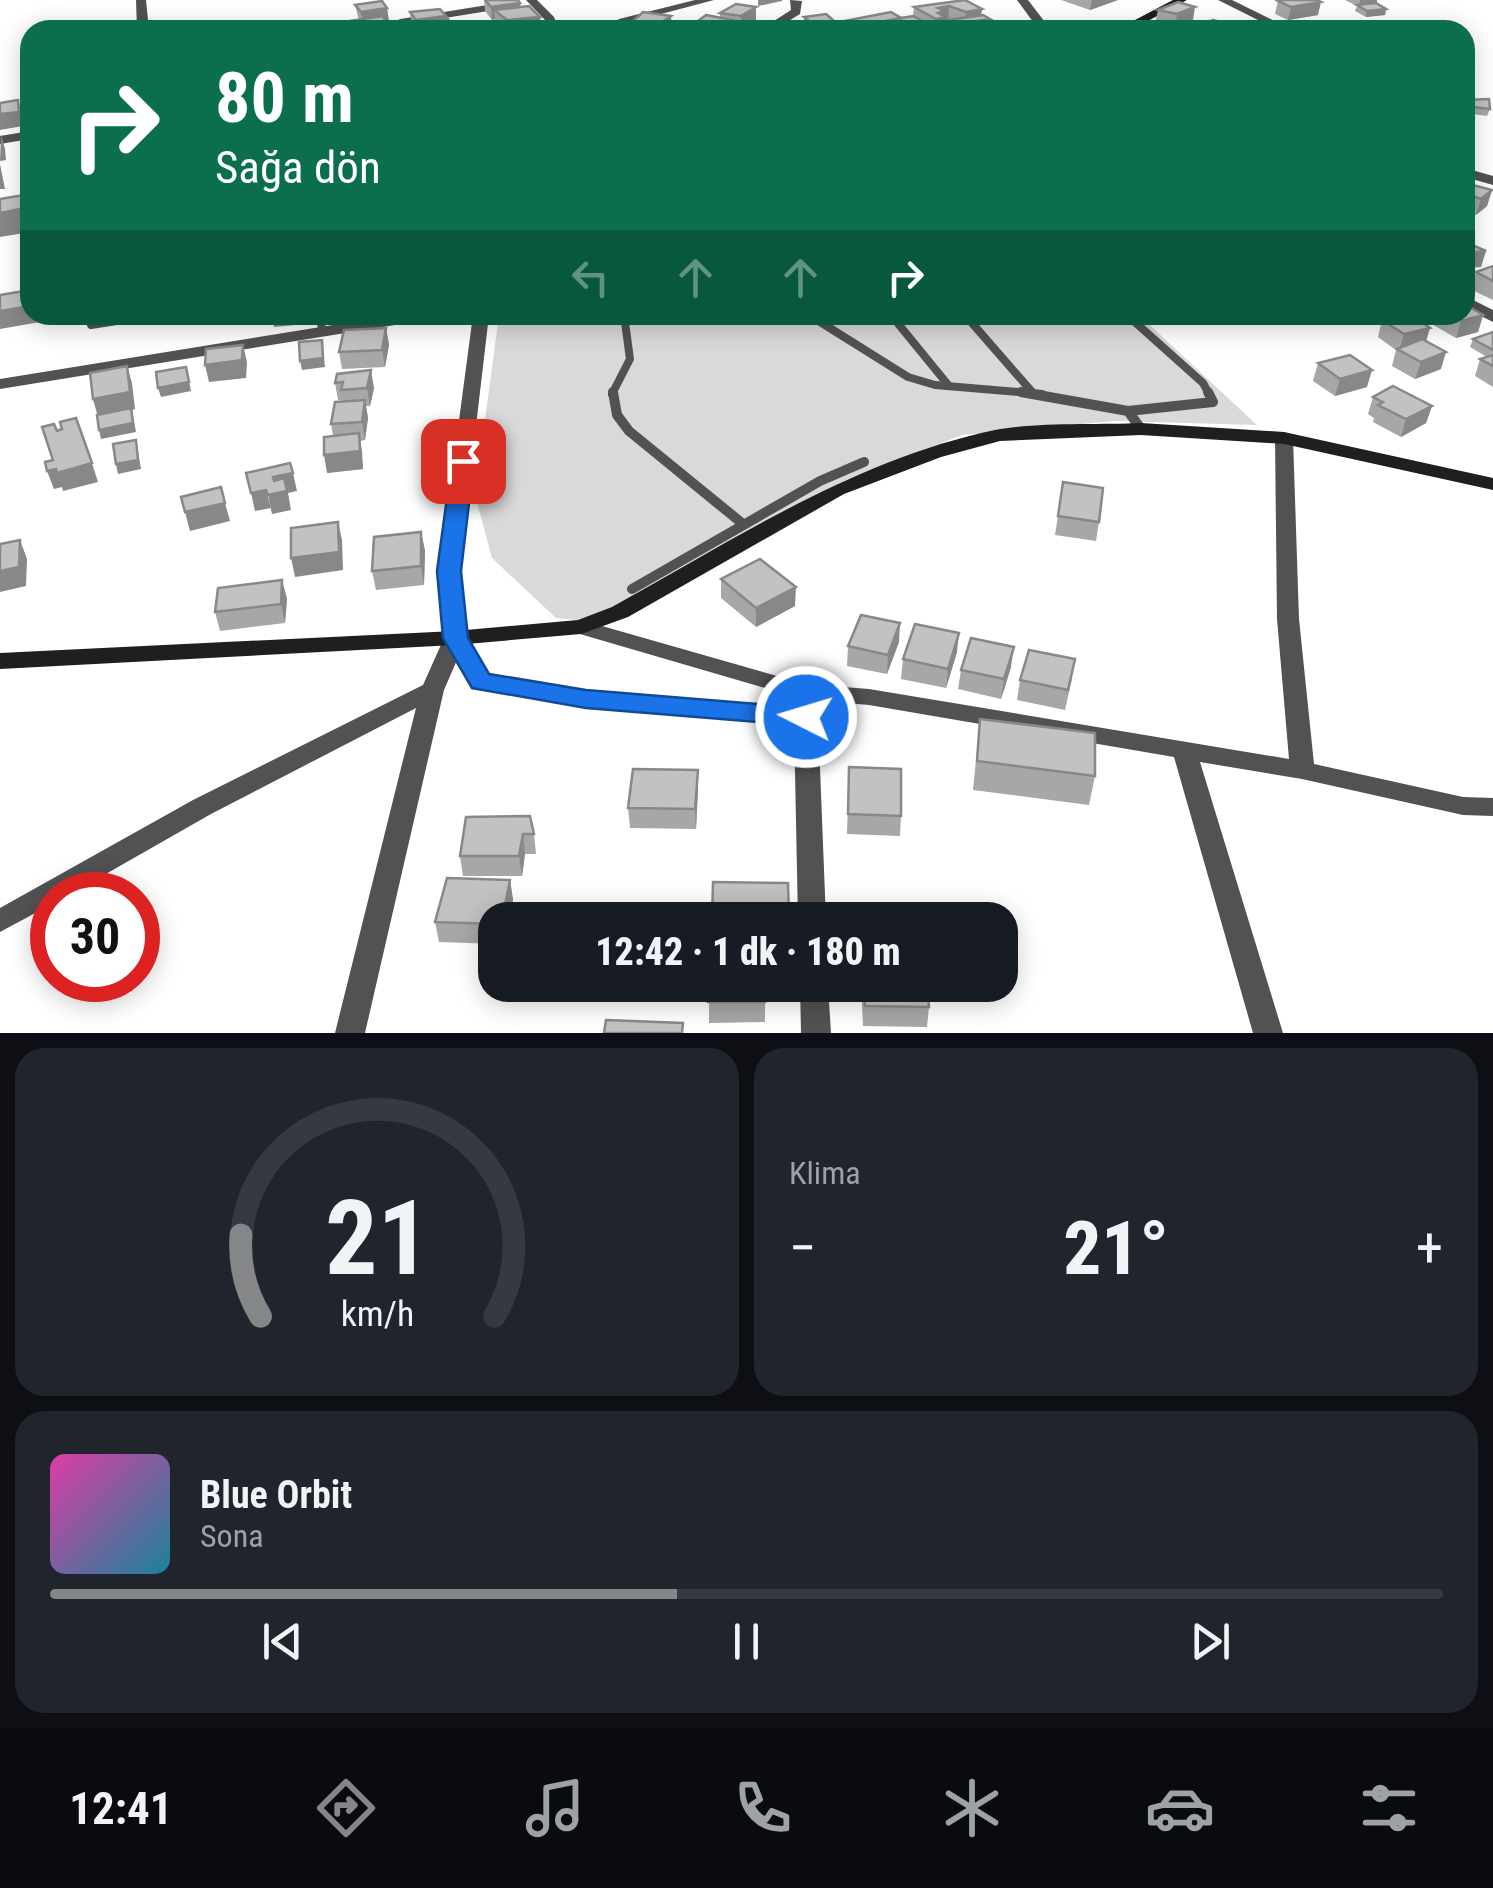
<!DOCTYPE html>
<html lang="tr">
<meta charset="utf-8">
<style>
body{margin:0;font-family:"Roboto Condensed",sans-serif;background:#20242c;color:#f1f3f6;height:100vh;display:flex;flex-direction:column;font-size:38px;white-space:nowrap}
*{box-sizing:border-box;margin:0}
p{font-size:32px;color:#9ea1a6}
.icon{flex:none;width:55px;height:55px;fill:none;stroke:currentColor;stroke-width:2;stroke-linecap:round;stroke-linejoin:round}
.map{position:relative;height:1033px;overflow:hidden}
.panel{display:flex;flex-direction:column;gap:15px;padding:15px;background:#0d0f14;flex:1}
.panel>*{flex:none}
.hud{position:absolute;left:20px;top:20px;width:1455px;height:305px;border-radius:30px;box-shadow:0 5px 25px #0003;background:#0b6e4f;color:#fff;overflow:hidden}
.speed{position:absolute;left:30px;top:872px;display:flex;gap:20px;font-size:50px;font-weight:700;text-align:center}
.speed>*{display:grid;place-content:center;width:130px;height:130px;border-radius:50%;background:#171b24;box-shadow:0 5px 25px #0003;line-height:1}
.speed .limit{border:15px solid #d22;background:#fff;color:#111}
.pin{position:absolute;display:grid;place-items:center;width:85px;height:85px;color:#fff;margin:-42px;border-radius:20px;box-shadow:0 5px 15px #0006}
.me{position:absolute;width:110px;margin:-55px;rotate:275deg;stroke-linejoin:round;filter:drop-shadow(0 0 8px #0008)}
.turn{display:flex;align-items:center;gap:35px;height:210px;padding:0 30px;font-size:45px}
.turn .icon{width:130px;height:130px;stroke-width:2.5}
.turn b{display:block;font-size:70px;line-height:85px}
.lanes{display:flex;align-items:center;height:95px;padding:0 30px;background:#0003;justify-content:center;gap:50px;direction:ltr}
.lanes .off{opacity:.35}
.big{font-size:75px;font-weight:800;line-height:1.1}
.panel .widget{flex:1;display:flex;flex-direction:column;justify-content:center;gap:15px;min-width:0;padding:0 35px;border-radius:30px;background:#20242c}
.panel .dial{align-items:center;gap:0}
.dial svg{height:260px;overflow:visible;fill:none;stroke:#363941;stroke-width:7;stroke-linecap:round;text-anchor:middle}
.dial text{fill:#f1f3f6;stroke:none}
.song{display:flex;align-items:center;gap:30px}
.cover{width:120px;height:120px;border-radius:15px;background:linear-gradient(135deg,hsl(320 70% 55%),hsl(190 70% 35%))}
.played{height:10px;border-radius:5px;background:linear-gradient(90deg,#858687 45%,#363941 45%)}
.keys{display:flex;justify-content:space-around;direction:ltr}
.heat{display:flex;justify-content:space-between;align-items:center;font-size:55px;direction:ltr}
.panel .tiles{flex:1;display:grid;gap:15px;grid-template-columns:1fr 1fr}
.widget:last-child{grid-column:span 2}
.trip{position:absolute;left:478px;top:902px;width:540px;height:100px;border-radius:30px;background:#171b24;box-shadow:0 5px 25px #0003;font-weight:800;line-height:100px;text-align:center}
.menu{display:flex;height:160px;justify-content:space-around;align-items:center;background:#090b0e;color:#9ea1a6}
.menu .icon{width:70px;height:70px}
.menu .current{color:#858687}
.menu b{font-size:45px;color:#f1f3f6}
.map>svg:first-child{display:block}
.green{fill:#d9d9d9}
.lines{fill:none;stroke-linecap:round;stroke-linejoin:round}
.lane-far2{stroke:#525252;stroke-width:6}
.lane-far1{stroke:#525252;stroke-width:8}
.lane{stroke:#525252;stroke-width:10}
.street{fill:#525252;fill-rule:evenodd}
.secondary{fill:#1f1f1f;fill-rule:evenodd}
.wall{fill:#a7a7a7}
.shaded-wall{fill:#888}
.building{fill:#c2c2c2;stroke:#888;stroke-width:2.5}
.route{fill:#1a73e8;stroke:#114b97;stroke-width:2.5}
</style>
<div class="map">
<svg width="1493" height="1033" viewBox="0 0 1493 1033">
<rect width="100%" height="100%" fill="#fff"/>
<polygon class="green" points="499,315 1139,315 1257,425 1115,421 962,435 851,479 587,621 556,618 492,558 475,495"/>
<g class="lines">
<polyline class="lane-far2" points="405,30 401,22 494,7"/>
<g class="lane-far1">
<polyline points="320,315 322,329"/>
<polyline points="809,315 908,377 935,385 1042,394"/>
<polyline points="891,315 949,386"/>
<polyline points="965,315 1033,393"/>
<polyline points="1127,315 1203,383 1209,394"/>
<polyline points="91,325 155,315"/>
<polyline points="612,394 630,359 624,315"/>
</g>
<g class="lane">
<polyline points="613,392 617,415 629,431 743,524"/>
<polyline points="1021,392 1128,411 1141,429"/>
<polyline points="1128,411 1213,402 1208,392"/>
<polyline points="632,589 820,481 864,462"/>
</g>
<g class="street">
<polygon points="136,0 146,0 149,30 137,30"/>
<polygon points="526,0 537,0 554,17 559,30 547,30 545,20"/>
<polygon points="695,0 714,0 627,23 618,30 605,30 619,19"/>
<polygon points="790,0 802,1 800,14 774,30 760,30 791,10"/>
<polygon points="1017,0 1028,0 1051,30 1039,30"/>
<polygon points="1218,0 1232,0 1293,30 1278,30"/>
<polygon points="30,131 30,139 0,144 0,136"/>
<polygon points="1465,168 1493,176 1493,185 1465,177"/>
<polygon points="1465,296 1493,310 1493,322 1465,308"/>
<polygon points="395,315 434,315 426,320 0,389 0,379"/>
<polygon points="473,315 489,315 459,571 466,638 488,675 587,691 793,708 797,701 803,699 573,632 570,627 573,622 581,620 805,684 869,689 1289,759 1277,619 1275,438 1284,432 1293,438 1299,619 1314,764 1463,797 1493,798 1493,816 1463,815 1302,779 1200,762 1283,1033 1253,1033 1174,757 869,705 811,700 817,707 818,717 826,920 798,920 794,724 587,707 481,690 473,688 457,660 444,690 365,1033 335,1033 416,708 211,814 69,895 52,895 52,904 0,932 0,908 193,800 423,685 444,638 439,571"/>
<polygon points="800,985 828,985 831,1033 801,1033"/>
</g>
<g class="secondary">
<polygon points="1173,0 1187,0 1131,30 1116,30"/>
<path d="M1141,423l143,9 209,46v12l-209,-46 -143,-9 -141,6 -59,16 -97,37 -216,123 -47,17 -126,11 -455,24v-16l455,-22 123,-11 34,-13c123,-68 244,-148 383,-177 40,-8 103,-5 146,-7z"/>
</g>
</g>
<g class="wall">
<polygon points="484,0 518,0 521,7 540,17 541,30 503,30 495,23 495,19 492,20 485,11"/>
<polygon points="965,0 982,9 981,15 989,30 844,30 844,21 913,16 914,7"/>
<polygon points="1061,0 1118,0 1090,10"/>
<polygon points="1345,0 1377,0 1377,3 1386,9 1385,15 1366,17 1355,11 1357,6"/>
<polygon points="1278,1 1318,15 1288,20 1275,14"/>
<polygon points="1178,2 1193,20 1178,26 1182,27 1223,23 1222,29 1161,30 1161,28 1168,26 1155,23 1158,10"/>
<polygon points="355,5 387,8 389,22 386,22 388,30 352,30 350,21 359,20"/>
<polygon points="410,12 446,19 455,30 415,30 412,26"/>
<polygon points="643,12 672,29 670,30 633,30 633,21"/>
<polygon points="720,13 756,20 741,30 732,28 732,30 694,30 694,24 720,18"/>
<polygon points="804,17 834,27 812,30 804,23"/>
<polygon points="1465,100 1490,109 1487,116 1465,113"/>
<polygon points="1465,183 1492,190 1487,206 1476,215 1465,211"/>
<polygon points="1493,266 1493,300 1470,289 1476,272"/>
<polygon points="1430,315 1483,315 1478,332 1456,338 1428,322"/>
<polygon points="1382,320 1426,341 1441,369 1415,379 1392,366 1396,350 1378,337"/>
<polygon points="386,328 389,345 385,367 342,369 339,352"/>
<polygon points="1493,332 1493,387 1475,376 1480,359 1487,357 1470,347 1473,339"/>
<polygon points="1318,363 1367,387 1335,396 1313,381"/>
<polygon points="337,374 374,388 370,406 366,406 368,418 365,440 360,441 363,469 327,473 333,436 331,424 343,402 343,400 338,400 335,383"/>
<polygon points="1373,397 1432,406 1426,423 1401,437 1373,422 1374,418 1368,414"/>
<polygon points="1063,482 1099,522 1096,541 1055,535"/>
<polygon points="421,532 425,551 424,585 376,590 372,571"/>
<polygon points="721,579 795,606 756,627 721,598"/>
<polygon points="282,580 287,599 285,623 220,631 215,612"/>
<polygon points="899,642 887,674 847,666 848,646"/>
<polygon points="957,652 946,688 901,679 903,659"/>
<polygon points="1011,667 1001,699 958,689 961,670"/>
<polygon points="1072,679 1065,710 1017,700 1020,680"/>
<polygon points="980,719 1095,776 1089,805 973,790"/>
<polygon points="849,767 901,816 900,836 847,834"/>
<polygon points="698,789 696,829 630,828 628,808"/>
<polygon points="466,817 534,834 536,854 525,854 522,876 463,876 460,856"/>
<polygon points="510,880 513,900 509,920 495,920 495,944 439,942 435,922"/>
<polygon points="709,985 765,985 765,1022 709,1023"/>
<polygon points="861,985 927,985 929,1007 927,1027 863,1026"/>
</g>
<g class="shaded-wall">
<polygon points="758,0 782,0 782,1 758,6"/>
<polygon points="1092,0 1118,0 1090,10"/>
<polygon points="1360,0 1377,0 1376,5 1359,7"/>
<polygon points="1321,2 1318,15 1288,20 1291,7"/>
<polygon points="520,3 522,16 494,10 495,19 492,20 491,7"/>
<polygon points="949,6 948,19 965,23 966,12 982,9 980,21 990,19 989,30 912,30 935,27 938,8"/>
<polygon points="756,7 756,20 741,30 741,16"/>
<polygon points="1195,7 1193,20 1175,27 1177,14"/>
<polygon points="387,8 389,22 363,25 361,12"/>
<polygon points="1386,9 1385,15 1366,17 1367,11"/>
<polygon points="446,16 447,29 417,30 416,20"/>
<polygon points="671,16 672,29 659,30 659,24"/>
<polygon points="540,17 541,30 508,30 507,20"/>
<polygon points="901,18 901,30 854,30 854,27"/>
<polygon points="732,20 732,30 720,30 720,28"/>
<polygon points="834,21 834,27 812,30 813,24"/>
<polygon points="1223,23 1221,30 1204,30"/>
<polygon points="387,24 388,30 354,30 353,28"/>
<polygon points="18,100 23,126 0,130 0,114"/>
<polygon points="1,134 5,149 6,160 0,161"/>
<polygon points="0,164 5,189 0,189"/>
<polygon points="1492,190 1487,206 1476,215 1481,199"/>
<polygon points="30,207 30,232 0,237 0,213"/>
<polygon points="1486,251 1481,267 1470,268 1469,273 1465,275 1465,261 1469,255 1474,252"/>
<polygon points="30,306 30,315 39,315 40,322 0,329 0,311"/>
<polygon points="271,315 306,315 306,324 274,327"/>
<polygon points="1224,315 1237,315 1223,320"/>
<polygon points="1483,315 1478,332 1456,338 1461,321"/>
<polygon points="386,328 389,345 385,367 382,350"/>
<polygon points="1430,328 1425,345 1399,351 1404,334"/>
<polygon points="322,340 325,367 302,370 300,361"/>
<polygon points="243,345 247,362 246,378 209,382 205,365"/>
<polygon points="1446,352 1441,369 1415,379 1421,362"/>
<polygon points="127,366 132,383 135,409 132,410 136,432 101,439 99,430 98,417 93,399"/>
<polygon points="186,367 191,391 161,397 158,388"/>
<polygon points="371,370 374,388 370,406 367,388"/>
<polygon points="1372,370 1367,387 1335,396 1340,379"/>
<polygon points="365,400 368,418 365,440 362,422"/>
<polygon points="1432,406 1426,423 1401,437 1406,419"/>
<polygon points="359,433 362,451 363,469 327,473 324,455"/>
<polygon points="136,440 141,469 118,474 116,464"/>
<polygon points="92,463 98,482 63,491 62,487 54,489 47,471"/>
<polygon points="293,473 297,491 288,493 291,510 272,514 268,495 273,477"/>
<polygon points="266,490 271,508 255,511 251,493"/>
<polygon points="225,503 230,521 190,531 185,512"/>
<polygon points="338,522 342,540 343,570 295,577 291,558"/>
<polygon points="421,532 425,551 424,585 421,566"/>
<polygon points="20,540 27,559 26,586 0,592 0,571"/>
<polygon points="282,580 287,599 285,623 281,604"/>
<polygon points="796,587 795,606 756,627 756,608"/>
<polygon points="900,623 899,642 887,674 888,655"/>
<polygon points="959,633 957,652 946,688 948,669"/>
<polygon points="1014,647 1011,667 1001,699 1004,679"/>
<polygon points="698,770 698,789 696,829 695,809"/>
<polygon points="523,834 525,854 522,876 519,856"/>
<polygon points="510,880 513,900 509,920 502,920"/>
</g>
<g class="building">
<polygon points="485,0 518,0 520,3 491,7"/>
<polygon points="965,0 982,9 966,12 949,6 938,8 944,11 938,13 946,17 936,19 914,7"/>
<polygon points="1283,0 1317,0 1321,2 1291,7 1278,1"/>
<polygon points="382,1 387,8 361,12 355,5"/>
<polygon points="1178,2 1195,7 1177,14 1158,10"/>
<polygon points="1376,3 1386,9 1367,11 1357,5"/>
<polygon points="736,4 756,7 741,16 720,13"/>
<polygon points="529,6 540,17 507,20 494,10"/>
<polygon points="440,9 446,16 416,20 410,12"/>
<polygon points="643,12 671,16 659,24 633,21"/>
<polygon points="891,12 901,18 854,27 844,21"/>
<polygon points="826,14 834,21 813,24 804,17"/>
<polygon points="706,15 732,20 720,28 694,24"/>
<polygon points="983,15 990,19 917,30 878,30"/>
<polygon points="383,16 387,24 353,28 350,21"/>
<polygon points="913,16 926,23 908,26 901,22 901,18 896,19"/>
<polygon points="448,19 454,29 423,30 422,22"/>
<polygon points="1213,20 1223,23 1209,29 1201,25"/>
<polygon points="1193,23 1209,28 1204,30 1175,30"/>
<polygon points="1172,24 1182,27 1176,30 1161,28"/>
<polygon points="529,26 529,30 503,30 503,28"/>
<polygon points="1489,99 1490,109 1465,106 1465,100"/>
<polygon points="18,100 19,112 0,114 0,103"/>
<polygon points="30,159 30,173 28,174 26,160"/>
<polygon points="1465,183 1492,190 1481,199 1465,193"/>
<polygon points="30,194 30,207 0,213 0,199"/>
<polygon points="1465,242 1486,251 1474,252 1469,255 1474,257 1465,261"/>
<polygon points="1493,266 1493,281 1476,272"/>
<polygon points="30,290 30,306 0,311 0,295"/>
<polygon points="1465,304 1483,315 1461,321 1450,315 1465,315"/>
<polygon points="1403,315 1411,315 1430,328 1404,334 1382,320"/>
<polygon points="386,328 382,350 339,352 344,330"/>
<polygon points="1493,332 1493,350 1473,339"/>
<polygon points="1422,339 1446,352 1421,362 1397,349"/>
<polygon points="322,340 323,358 300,361 299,342"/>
<polygon points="243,345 242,360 205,365 206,349"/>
<polygon points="1350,355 1372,370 1340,379 1318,363"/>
<polygon points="1493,355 1493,366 1480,359"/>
<polygon points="127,366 130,392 93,399 90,373"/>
<polygon points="186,367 189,382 158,388 156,372"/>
<polygon points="371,370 367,388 341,390 343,382 335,383 337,374"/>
<polygon points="1393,386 1432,406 1406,419 1378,405 1383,402 1373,397"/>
<polygon points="365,400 362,422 331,424 335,402"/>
<polygon points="131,408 133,423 99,430 97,415"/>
<polygon points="76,418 92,463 57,473 56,469 47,471 45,462 53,460 42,427 54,424 57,431 62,429 60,422"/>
<polygon points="359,433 360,451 324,455 324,437"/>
<polygon points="136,440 138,460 116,464 113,444"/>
<polygon points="290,463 293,473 273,477 274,481 284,478 287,491 268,495 266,490 251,493 246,473"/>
<polygon points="1063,482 1103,488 1099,522 1058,516"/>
<polygon points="221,487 225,503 185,512 181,497"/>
<polygon points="338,522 339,552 291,558 291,528"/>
<polygon points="421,532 421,566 372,571 374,537"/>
<polygon points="20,540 19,567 0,571 0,544"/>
<polygon points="760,559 796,587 756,608 721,579"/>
<polygon points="282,580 281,604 215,612 218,588"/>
<polygon points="861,615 900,623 888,655 848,646"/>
<polygon points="915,624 959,633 948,669 903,659"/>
<polygon points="971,638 1014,647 1004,679 961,670"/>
<polygon points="1029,650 1075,659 1068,690 1020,680"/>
<polygon points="980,719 1095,733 1095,776 977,761"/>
<polygon points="849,767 901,769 901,816 848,814"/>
<polygon points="633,769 698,770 695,809 628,808"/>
<polygon points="530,816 534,834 523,834 519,856 460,856 466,817"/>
<polygon points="447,878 510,880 502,920 495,920 495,924 435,922"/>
<polygon points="713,882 788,883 789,920 712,920"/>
<polygon points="709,985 765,985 765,1002 708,1002"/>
<polygon points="864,985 927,985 929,1007 865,1006"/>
<polygon points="606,1020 683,1023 682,1033 604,1033"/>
</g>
<polygon class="route" points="463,455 474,461 461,571 468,638 489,674 586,690 806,708 815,710 819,717 815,724 806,726 586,708 472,688 443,638 437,571 452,461"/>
</svg>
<div class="speed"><div class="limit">30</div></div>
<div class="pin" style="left:463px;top:461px;background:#d93025"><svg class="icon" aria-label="arrive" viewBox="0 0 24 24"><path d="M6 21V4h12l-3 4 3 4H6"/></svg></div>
<svg class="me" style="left:806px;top:717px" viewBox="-20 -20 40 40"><circle r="17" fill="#1a73e8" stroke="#fff" stroke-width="3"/><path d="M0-11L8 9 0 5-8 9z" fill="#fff"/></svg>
<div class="trip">12:42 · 1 dk · 180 m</div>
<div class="hud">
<div class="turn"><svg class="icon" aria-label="right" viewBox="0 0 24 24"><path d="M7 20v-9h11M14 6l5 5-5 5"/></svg><div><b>80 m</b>Sağa dön</div></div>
<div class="lanes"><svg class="icon off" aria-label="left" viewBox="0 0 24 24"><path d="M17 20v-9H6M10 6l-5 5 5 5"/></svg><svg class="icon off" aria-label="ahead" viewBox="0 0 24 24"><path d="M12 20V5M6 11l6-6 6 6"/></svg><svg class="icon off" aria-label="ahead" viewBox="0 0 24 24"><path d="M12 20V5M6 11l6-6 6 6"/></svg><svg class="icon" aria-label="right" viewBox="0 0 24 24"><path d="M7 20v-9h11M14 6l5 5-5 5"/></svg></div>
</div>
</div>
<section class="panel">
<div class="tiles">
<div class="widget dial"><svg viewBox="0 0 100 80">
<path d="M14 69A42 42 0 1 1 86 69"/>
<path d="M14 69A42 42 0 0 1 8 44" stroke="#858687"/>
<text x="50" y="56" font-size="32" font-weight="700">21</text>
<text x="50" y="72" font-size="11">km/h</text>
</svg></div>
<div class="widget"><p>Klima</p>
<div class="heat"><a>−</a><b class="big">21°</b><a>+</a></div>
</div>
<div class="widget">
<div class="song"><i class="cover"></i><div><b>Blue Orbit</b><p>Sona</p></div></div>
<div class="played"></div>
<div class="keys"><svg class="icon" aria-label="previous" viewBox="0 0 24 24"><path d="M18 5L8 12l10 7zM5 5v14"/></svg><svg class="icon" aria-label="pause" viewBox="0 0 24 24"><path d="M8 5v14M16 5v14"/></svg><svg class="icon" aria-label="next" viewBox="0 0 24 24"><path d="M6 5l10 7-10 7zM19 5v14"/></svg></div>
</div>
</div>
</section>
<nav class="menu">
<b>12:41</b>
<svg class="icon current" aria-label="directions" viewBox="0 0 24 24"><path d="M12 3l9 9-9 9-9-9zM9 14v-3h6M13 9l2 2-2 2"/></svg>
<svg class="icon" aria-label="music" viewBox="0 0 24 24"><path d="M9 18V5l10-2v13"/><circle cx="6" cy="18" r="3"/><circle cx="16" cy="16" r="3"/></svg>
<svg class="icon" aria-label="phone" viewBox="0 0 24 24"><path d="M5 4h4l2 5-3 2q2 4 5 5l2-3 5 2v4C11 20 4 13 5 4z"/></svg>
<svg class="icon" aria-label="climate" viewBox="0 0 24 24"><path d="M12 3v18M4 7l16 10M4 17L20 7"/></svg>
<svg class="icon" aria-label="car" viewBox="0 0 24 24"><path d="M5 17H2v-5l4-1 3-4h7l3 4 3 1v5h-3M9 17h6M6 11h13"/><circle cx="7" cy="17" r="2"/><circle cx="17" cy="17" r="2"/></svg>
<svg class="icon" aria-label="filters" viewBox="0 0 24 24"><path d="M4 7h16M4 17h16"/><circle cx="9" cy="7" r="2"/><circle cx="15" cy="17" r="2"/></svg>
</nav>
